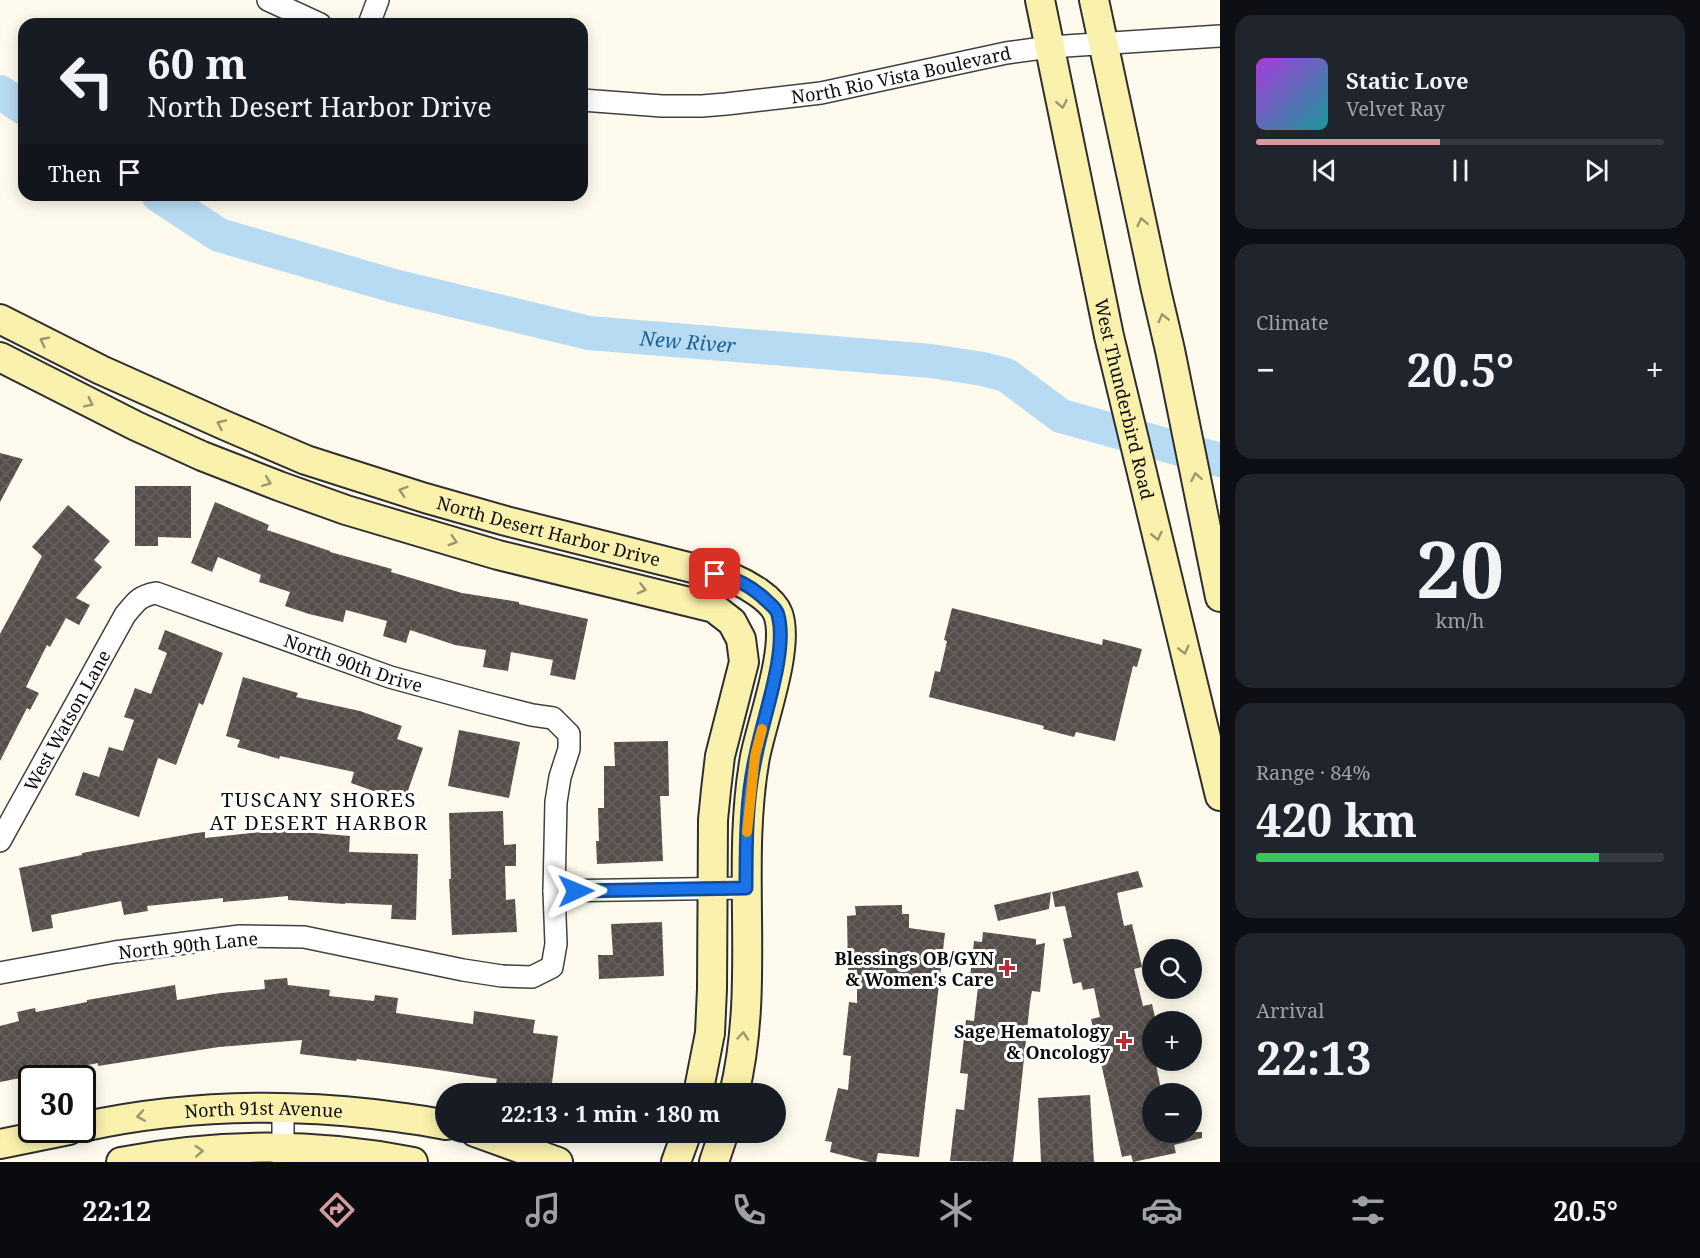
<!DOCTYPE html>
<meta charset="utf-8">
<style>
body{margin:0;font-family:"Noto Serif",serif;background:#20242c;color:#f1f3f6;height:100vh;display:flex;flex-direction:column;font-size:22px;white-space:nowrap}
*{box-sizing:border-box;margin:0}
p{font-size:20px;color:#9ea1a6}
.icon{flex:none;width:33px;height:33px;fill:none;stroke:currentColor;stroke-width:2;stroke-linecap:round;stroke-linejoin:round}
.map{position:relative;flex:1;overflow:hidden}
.side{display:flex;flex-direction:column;gap:15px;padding:15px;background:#0d0f14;width:480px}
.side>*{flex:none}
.top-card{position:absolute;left:18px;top:18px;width:570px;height:183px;border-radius:18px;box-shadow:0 3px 15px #0003;background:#171b24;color:#f1f3f6;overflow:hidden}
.fabs{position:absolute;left:1142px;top:939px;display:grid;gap:12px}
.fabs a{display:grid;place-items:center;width:60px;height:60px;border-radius:50%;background:#171b24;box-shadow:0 3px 15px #0003;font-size:30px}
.speed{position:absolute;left:18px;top:1065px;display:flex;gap:12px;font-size:30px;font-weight:700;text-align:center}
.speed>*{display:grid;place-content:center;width:78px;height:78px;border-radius:50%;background:#171b24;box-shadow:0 3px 15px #0003;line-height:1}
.speed .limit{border:3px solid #111;border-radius:9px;background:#fff;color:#111}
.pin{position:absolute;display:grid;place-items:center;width:51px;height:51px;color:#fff;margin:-26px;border-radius:12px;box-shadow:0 3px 9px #0006}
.me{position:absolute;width:66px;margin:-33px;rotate:89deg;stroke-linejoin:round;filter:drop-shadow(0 0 4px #0008)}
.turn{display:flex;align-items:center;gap:21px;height:126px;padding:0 30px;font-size:27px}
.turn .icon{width:78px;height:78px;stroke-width:2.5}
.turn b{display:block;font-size:42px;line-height:51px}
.then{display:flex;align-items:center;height:57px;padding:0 30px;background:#0003;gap:12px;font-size:22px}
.big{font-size:45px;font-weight:700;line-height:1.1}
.side .card{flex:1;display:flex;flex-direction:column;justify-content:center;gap:9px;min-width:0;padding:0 21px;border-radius:18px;background:#20242c}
.side .dial{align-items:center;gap:0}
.dial b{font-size:78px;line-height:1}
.song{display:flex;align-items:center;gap:18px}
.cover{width:72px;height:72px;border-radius:9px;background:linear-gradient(135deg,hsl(280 70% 55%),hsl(180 70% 35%))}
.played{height:6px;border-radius:3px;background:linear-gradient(90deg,#d69a9f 45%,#363941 45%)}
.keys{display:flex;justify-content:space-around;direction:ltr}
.heat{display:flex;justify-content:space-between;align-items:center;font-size:33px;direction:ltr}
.charge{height:9px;border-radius:4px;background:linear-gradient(90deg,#34c759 84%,#363941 0)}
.trip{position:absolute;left:435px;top:1083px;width:351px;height:60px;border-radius:30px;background:#171b24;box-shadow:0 3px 15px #0003;font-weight:700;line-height:60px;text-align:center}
.dock{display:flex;height:96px;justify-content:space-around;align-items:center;background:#090b0e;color:#9ea1a6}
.dock .icon{width:42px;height:42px}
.dock .selected{color:#d69a9f}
.dock b{font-size:27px;color:#f1f3f6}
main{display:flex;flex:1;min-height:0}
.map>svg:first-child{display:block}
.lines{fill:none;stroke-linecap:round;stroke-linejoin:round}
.river{stroke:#b6dbf2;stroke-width:34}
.building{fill:url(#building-cross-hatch)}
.street-casing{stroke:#404040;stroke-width:24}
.secondary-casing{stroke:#2f2f2f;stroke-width:32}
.street{stroke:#fff;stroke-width:21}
.secondary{stroke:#faf1ad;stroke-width:28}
.oneway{stroke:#9b966d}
.route-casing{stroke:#114b97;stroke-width:15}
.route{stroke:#1a73e8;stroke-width:10}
.slow{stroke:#f59e0b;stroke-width:10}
.poi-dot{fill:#b42e34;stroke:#fff;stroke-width:2}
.labels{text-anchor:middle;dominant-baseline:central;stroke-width:6;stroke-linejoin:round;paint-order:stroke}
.street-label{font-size:18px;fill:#0d0d0d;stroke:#fff}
.poi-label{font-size:18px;font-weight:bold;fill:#0d0d0d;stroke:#fff;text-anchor:end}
.water-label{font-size:20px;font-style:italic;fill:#1e6296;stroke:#fff}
.neighbourhood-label{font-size:20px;letter-spacing:1.5px;fill:#0d0d0d;stroke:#fff}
</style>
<main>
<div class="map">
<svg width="1220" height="1162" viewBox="0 0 1220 1162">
<defs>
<pattern id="building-cross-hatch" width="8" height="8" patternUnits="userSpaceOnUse" patternTransform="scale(1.5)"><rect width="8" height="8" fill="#554e4a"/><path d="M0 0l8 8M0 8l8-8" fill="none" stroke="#686360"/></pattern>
</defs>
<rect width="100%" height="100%" fill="#fefbee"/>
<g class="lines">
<g class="river">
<polyline points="0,92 24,108"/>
<path id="s1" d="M158,195l61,40 175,51 195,47 342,28 52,8 23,6 55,41 159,44"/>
</g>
</g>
<g class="building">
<polygon points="0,453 23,459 0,502"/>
<polygon points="135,486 191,486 191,538 158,537 158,546 135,546"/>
<polygon points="215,502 269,525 267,530 330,551 330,552 392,569 391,572 462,593 519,602 519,604 588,619 575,680 550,675 553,660 511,652 508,671 483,667 486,650 455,645 410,630 406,643 383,636 387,621 346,610 343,622 309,614 285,606 290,592 259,582 261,575 218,557 212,572 191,563"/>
<polygon points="68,505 110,541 94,560 102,567 76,598 90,605 79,625 66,618 50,647 47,645 26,687 39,693 30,710 27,708 0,761 0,634 42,556 32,547"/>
<polygon points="952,608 1102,645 1103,639 1142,649 1137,667 1133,666 1115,741 1076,732 1074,737 1043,729 1044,726 929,697 935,671 940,672 947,641 944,640"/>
<polygon points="165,630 223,653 203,705 199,703 176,765 158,758 139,817 75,795 83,772 99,777 109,747 123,751 134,720 124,717 135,688 151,694 167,653 158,649"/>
<polygon points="243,677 298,693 296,697 360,711 402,726 397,739 423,748 404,802 351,783 354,772 280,756 279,759 237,747 240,740 226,736"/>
<polygon points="459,730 520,742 509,798 448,786"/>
<polygon points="668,741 669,796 660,796 663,861 597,864 596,841 599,841 598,808 604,808 604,766 615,766 614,742"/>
<polygon points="503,811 504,845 516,844 516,866 505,866 506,900 515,899 517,932 452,935 449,879 451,879 449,813"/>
<polygon points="279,830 350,836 349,852 418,854 416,920 391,919 392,905 345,903 345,904 288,900 288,896 223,902 223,898 147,906 148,911 124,915 121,901 51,915 53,928 32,932 19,868 82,855 82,853 196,833 205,832 205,838"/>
<polygon points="1138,871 1143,887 1117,893 1124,926 1132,924 1142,967 1134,969 1143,1006 1152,1004 1156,1022 1152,1022 1152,1060 1155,1060 1162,1094 1152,1094 1152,1132 1202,1132 1202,1138 1174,1145 1176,1153 1133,1162 1131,1155 1122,1157 1108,1094 1091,1019 1100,1017 1094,988 1083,990 1081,982 1073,984 1063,939 1072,937 1065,906 1055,907 1052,892"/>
<polygon points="1051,892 1049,909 998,921 994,905"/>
<polygon points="902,905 902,914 909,914 909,928 945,933 919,1157 878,1153 876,1162 869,1162 830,1152 832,1142 825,1141 838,1088 848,1090 851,1056 843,1055 849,1002 857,1003 857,970 848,970 847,916 856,915 855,906"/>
<polygon points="662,922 664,976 599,979 598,955 613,955 611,924"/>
<polygon points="983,932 1036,939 1036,945 1045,943 1040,992 1032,991 1030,1002 1013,1162 950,1161 956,1109 964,1110 968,1074 960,1073 966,1020 974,1021 978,987 969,986 974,941 982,942"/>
<polygon points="287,978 288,985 330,990 329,996 374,1001 375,995 398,998 396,1013 473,1024 474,1011 535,1020 533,1033 558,1036 551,1091 496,1083 497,1079 432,1069 357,1059 356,1061 300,1054 302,1040 219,1047 98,1066 98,1063 0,1082 0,1026 19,1021 17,1012 35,1008 36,1012 87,1002 87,1000 175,985 177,1000 221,993 265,989 264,980"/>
<polygon points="1090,1095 1094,1162 1041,1162 1038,1098"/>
</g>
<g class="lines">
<defs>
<g id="street">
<polyline points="268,0 320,24"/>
<polyline points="369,24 378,0"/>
<path id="s2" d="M582,100l80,6h40l24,-2 95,-11 185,-40 44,-6 170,-11"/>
<path id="s3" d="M0,841l125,-226c11,-13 14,-19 31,-22l234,84 95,26 47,12 21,3 16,16v15l-9,28 -4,25 -2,89 2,53 -4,23 -20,10 -30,-1 -39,-6 -159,-33 -64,-1 -125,16 -115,21"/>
<polyline points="554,891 746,888"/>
<polyline points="283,1161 283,1107"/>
</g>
<g id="secondary">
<path id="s4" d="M1040,0l69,336 111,460"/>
<polyline points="1094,0 1156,290 1170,350 1220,597"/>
<path id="s5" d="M0,319l101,51 123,55 82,35 119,38 81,23 226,57c14,6 40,20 46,36 12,33 -16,107 -23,143 -20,111 6,227 -21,337"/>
<polyline points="0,357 136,426 202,456 279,486 346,510 498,555 714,608 732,622 741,639 744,662 720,756 716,790 713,820 712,989 710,1033 698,1094"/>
<path id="s6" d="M82,1127c97,-21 194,-24 291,-13 25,3 49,6 73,11"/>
<polyline points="475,1132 558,1162"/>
<polyline points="0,1144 69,1130"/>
<path d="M121,1162c96,-19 196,-19 292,0"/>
<polyline points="676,1162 687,1132"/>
<polyline points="714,1162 724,1132"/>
</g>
</defs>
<use href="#street" class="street-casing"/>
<use href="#secondary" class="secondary-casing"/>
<use href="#street" class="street"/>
<use href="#secondary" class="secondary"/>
</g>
<defs><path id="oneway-chevron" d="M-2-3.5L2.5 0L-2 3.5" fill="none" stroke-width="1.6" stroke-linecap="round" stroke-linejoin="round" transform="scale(1.5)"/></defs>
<g class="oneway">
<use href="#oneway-chevron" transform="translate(1062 104) rotate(79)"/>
<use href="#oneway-chevron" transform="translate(1142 222) rotate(-102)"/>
<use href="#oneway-chevron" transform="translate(1163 318) rotate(-104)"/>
<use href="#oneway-chevron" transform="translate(44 341) rotate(-153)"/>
<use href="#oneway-chevron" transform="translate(89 403) rotate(26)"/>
<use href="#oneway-chevron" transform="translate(221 424) rotate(-156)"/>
<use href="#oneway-chevron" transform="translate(1196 477) rotate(-101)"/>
<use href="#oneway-chevron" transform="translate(267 482) rotate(21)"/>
<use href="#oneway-chevron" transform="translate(403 491) rotate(-163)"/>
<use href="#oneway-chevron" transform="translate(1157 536) rotate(77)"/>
<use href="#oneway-chevron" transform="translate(453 541) rotate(17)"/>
<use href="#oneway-chevron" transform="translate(642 589) rotate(14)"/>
<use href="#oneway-chevron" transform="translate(1184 650) rotate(76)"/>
<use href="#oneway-chevron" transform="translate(743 1036) rotate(-85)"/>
<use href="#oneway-chevron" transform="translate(141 1116) rotate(171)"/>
<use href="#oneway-chevron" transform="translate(199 1151) rotate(-4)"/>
</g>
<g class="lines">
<defs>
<path id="route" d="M576,891l170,-3c0,-44 0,-90 10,-133 7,-38 32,-103 22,-140 -1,-6 -7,-10 -11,-14 -17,-16 -30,-22 -52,-27"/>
</defs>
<use href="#route" class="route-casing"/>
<use href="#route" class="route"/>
<polyline class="slow" points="747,832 755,756 762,729"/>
</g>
<g class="poi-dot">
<path d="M1004 959h6v6h6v6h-6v6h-6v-6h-6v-6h6z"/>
<path d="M1121 1032h6v6h6v6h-6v6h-6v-6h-6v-6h6z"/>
</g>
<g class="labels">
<g class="street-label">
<text stroke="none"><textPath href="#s2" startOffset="322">North Rio Vista Boulevard</textPath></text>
<text stroke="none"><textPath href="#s4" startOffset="408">West Thunderbird Road</textPath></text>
<text stroke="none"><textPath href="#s5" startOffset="590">North Desert Harbor Drive</textPath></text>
<text stroke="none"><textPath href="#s3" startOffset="507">North 90th Drive</textPath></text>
<text stroke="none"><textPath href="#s3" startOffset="138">West Watson Lane</textPath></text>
<text transform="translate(188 945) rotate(-6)">North 90th Lane</text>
<text stroke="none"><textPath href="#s6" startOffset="183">North 91st Avenue</textPath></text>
</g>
<g class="poi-label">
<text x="994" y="958">Blessings OB/GYN<tspan x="994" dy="21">&amp; Women's Care</tspan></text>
<text x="1110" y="1031">Sage Hematology<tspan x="1110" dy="21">&amp; Oncology</tspan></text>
</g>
<g class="water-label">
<text stroke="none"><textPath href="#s1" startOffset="555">New River</textPath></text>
</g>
<g class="neighbourhood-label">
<text x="319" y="799">TUSCANY SHORES<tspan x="319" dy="23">AT DESERT HARBOR</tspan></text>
</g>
</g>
</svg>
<div class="fabs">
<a><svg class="icon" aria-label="search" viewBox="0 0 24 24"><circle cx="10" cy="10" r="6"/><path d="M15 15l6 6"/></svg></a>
<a>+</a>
<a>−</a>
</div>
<div class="speed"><div class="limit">30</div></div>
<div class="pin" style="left:715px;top:574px;background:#d93025"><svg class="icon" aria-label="arrive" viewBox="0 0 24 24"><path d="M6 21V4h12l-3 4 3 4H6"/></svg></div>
<svg class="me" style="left:576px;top:891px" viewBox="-20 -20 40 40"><path d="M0-17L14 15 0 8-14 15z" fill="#1a73e8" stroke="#fff" stroke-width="4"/></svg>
<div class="trip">22:13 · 1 min · 180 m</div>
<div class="top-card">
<div class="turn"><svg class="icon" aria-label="left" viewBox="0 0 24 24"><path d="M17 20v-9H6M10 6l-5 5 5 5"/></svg><div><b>60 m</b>North Desert Harbor Drive</div></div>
<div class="then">Then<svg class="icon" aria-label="arrive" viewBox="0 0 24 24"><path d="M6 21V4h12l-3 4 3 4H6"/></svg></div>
</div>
</div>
<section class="side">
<div class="card">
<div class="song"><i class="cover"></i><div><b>Static Love</b><p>Velvet Ray</p></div></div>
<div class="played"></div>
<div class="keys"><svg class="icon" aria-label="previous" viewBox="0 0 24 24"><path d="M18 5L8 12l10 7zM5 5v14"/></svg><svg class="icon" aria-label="pause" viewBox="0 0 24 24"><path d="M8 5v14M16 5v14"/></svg><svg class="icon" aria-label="next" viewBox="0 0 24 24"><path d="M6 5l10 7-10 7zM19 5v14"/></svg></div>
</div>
<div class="card"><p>Climate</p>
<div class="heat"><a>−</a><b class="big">20.5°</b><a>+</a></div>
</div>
<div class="card dial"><b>20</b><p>km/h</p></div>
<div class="card"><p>Range · 84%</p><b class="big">420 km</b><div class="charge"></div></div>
<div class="card"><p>Arrival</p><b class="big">22:13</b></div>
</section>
</main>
<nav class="dock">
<b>22:12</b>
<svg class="icon selected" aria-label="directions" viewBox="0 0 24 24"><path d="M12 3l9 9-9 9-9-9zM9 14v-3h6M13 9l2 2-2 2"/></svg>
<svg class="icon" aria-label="music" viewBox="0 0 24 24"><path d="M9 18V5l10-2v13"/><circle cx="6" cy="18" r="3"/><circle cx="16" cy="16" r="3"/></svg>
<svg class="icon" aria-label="phone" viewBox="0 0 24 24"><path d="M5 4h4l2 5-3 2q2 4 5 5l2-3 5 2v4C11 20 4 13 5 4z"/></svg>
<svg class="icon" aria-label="climate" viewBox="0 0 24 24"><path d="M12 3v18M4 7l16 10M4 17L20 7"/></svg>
<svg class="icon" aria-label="car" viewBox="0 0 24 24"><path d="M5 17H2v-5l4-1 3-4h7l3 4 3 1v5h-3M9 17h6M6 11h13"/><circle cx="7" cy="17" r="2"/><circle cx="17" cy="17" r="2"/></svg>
<svg class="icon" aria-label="filters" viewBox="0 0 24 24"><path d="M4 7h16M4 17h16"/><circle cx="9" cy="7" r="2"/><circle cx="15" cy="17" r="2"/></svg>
<b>20.5°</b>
</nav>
